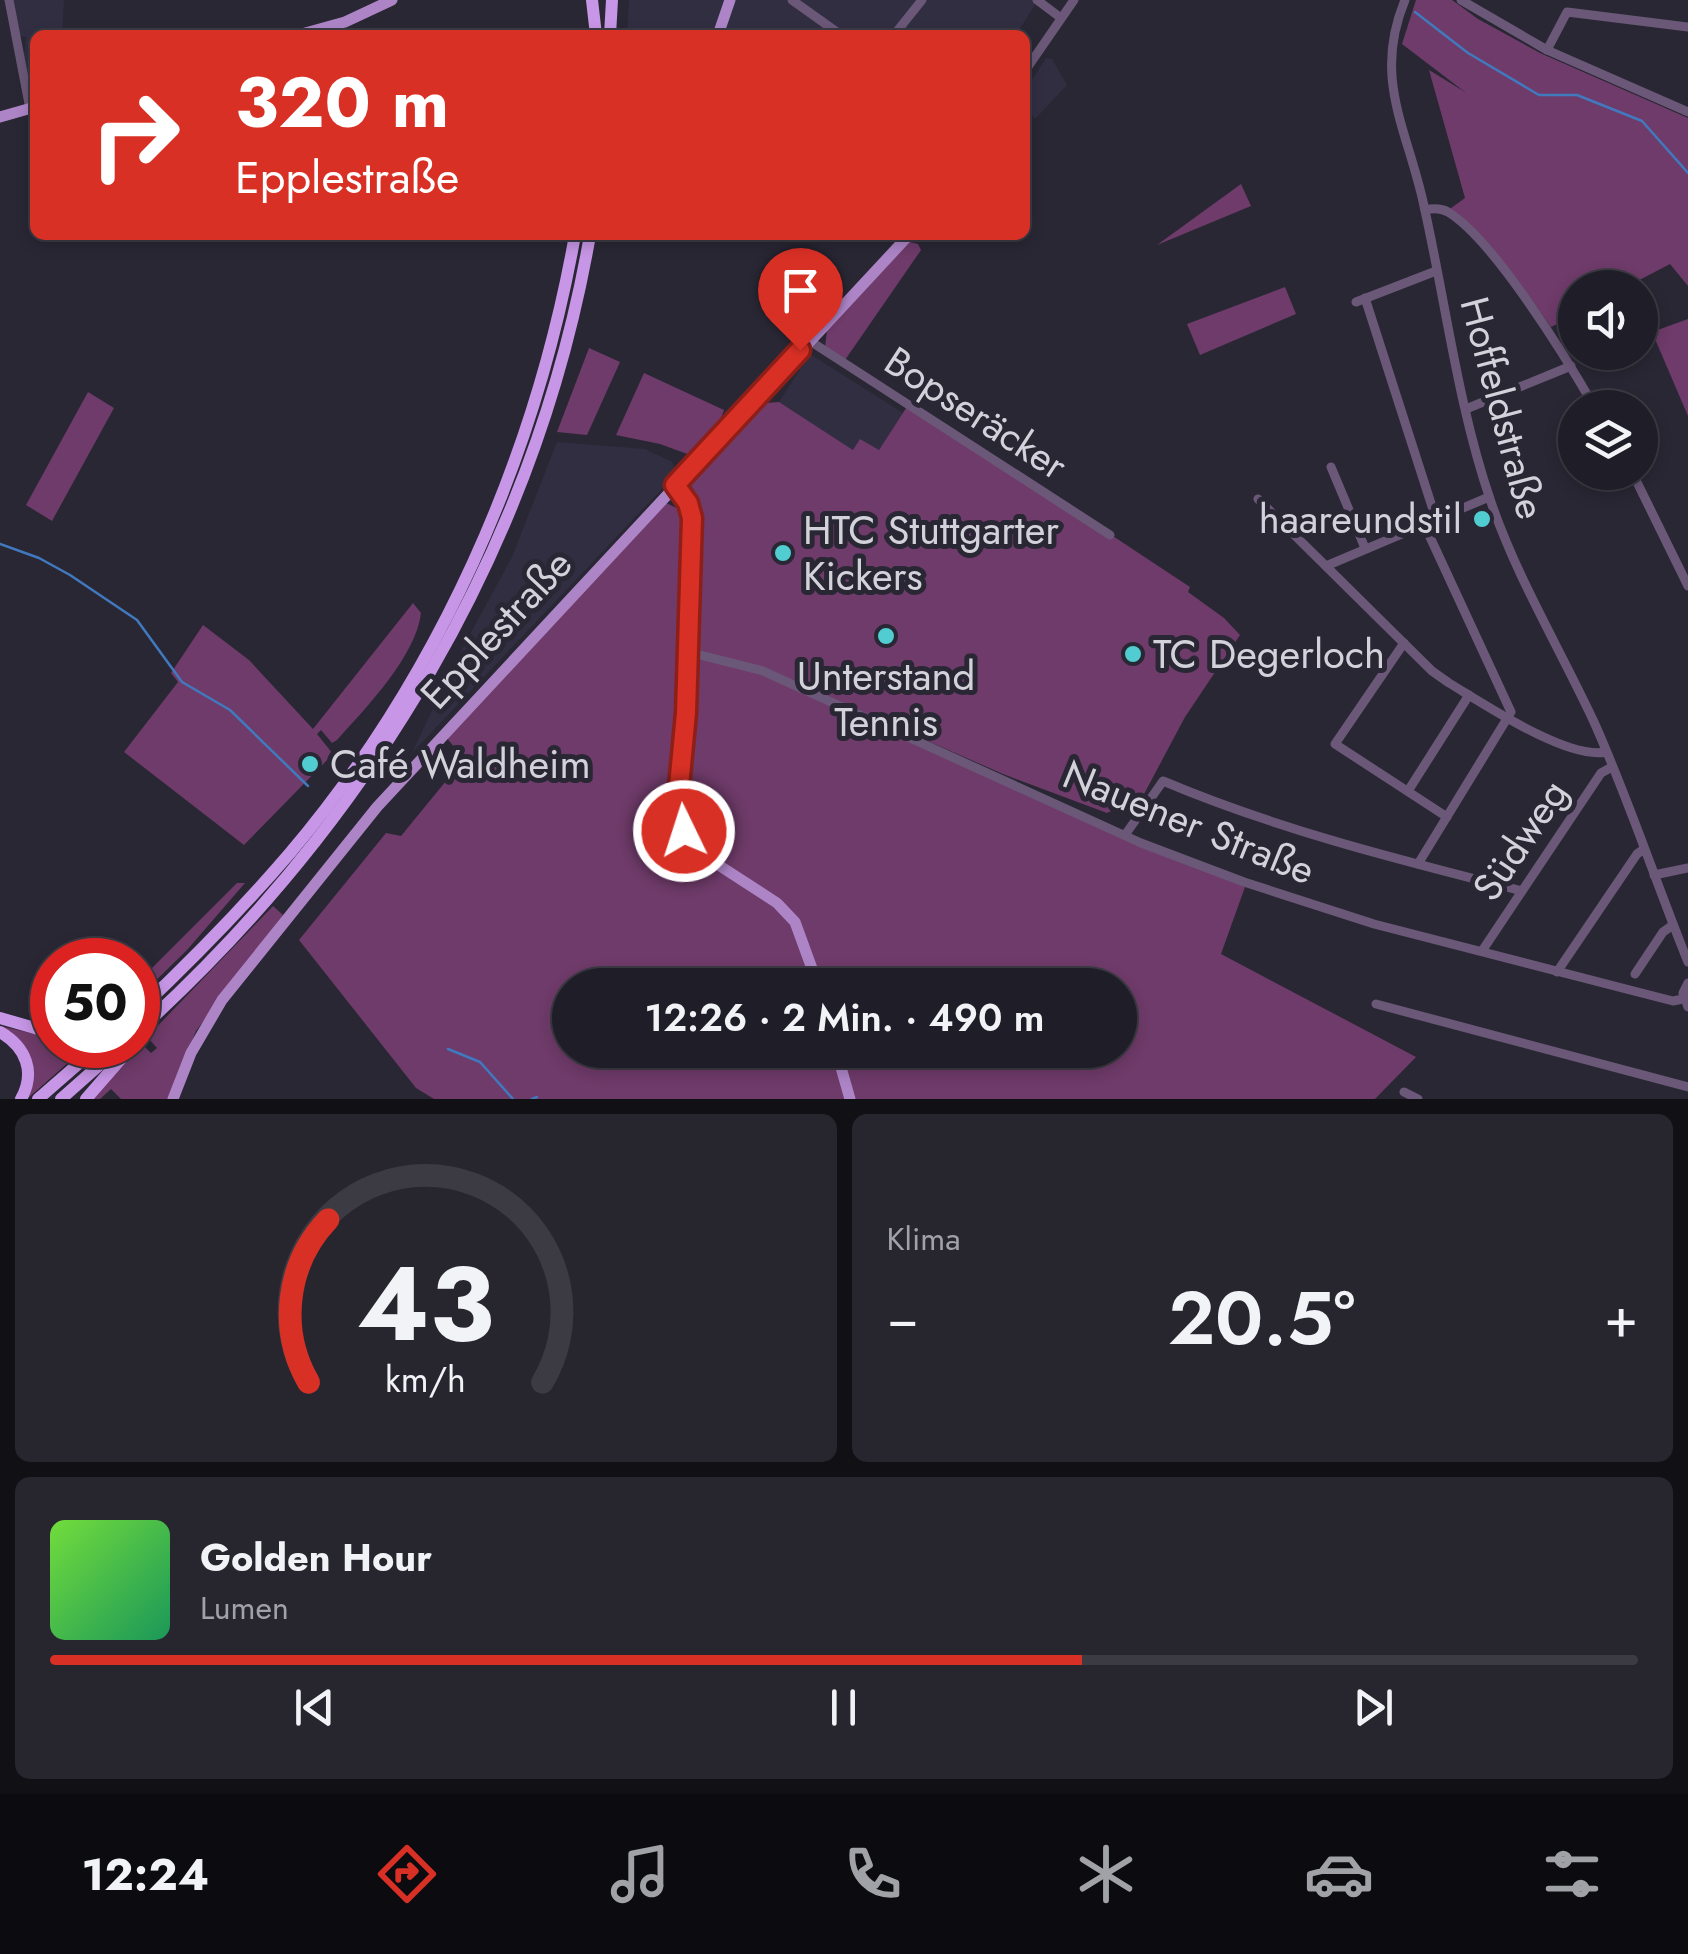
<!DOCTYPE html>
<html lang="de">
<meta charset="utf-8">
<style>
body{margin:0;font-family:Jost,sans-serif;background:#27262f;color:#f1f3f6;height:100vh;display:flex;flex-direction:column;font-size:38px;white-space:nowrap}
*{box-sizing:border-box;margin:0}
p{font-size:32px;color:#a1a2a7}
.icon{flex:none;width:55px;height:55px;fill:none;stroke:currentColor;stroke-width:2;stroke-linecap:round;stroke-linejoin:round}
.map{position:relative;height:1099px;overflow:hidden}
.side{display:flex;flex-direction:column;gap:15px;padding:15px;background:#111015;flex:1}
.side>*{flex:none}
.banner{position:absolute;left:30px;top:30px;width:1000px;height:210px;border-radius:15px;box-shadow:0 5px 15px #0003,0 0 0 2px #3c3b44;background:#d93025;color:#fff;overflow:hidden}
.controls{position:absolute;left:1558px;top:270px;display:grid;gap:20px}
.controls a{display:grid;place-items:center;width:100px;height:100px;border-radius:50%;background:#1f1d27;box-shadow:0 5px 15px #0003,0 0 0 2px #3c3b44;font-size:50px}
.speed{position:absolute;left:30px;top:938px;display:flex;gap:20px;font-size:50px;font-weight:700;text-align:center}
.speed>*{display:grid;place-content:center;width:130px;height:130px;border-radius:50%;background:#1f1d27;box-shadow:0 5px 15px #0003,0 0 0 2px #3c3b44;line-height:1}
.speed .limit{border:15px solid #d22;background:#fff;color:#111}
.pin{position:absolute;display:grid;place-items:center;width:85px;height:85px;color:#fff;margin:-102px -42px;border-radius:50% 50% 50% 0;rotate:-45deg;box-shadow:0 0 10px #0007}
.pin .icon{rotate:45deg}
.me{position:absolute;width:110px;margin:-55px;rotate:356deg;stroke-linejoin:round;filter:drop-shadow(0 0 8px #0008)}
.turn{display:flex;align-items:center;gap:35px;height:210px;padding:0 40px;font-size:45px}
.turn .icon{width:130px;height:130px;stroke-width:2.5}
.turn b{display:block;font-size:70px;line-height:85px}
.big{font-size:75px;font-weight:600;line-height:1.1}
.side .tile{flex:1;display:flex;flex-direction:column;justify-content:center;gap:15px;min-width:0;padding:0 35px;border-radius:15px;background:#27262f}
.side .dial{align-items:center;gap:0}
.dial svg{height:260px;overflow:visible;fill:none;stroke:#3c3b44;stroke-width:7;stroke-linecap:round;text-anchor:middle}
.dial text{fill:#f1f3f6;stroke:none}
.song{display:flex;align-items:center;gap:30px}
.cover{width:120px;height:120px;border-radius:15px;background:linear-gradient(135deg,hsl(100 70% 55%),hsl(150 70% 35%))}
.played{height:10px;border-radius:5px;background:linear-gradient(90deg,#d93025 65%,#3c3b44 65%)}
.keys{display:flex;justify-content:space-around;direction:ltr}
.heat{display:flex;justify-content:space-between;align-items:center;font-size:55px;direction:ltr}
.side .tiles{flex:1;display:grid;gap:15px;grid-template-columns:1fr 1fr}
.tile:last-child{grid-column:span 2}
.trip{position:absolute;left:552px;top:968px;width:585px;height:100px;border-radius:50px;background:#1f1d27;box-shadow:0 5px 15px #0003,0 0 0 2px #3c3b44;font-weight:600;line-height:100px;text-align:center}
.menu{display:flex;height:160px;justify-content:space-around;align-items:center;background:#0c0c10;color:#a1a2a7}
.menu .icon{width:70px;height:70px}
.menu .active{color:#d93025}
.menu b{font-size:45px;color:#f1f3f6}
.map>svg:first-child{display:block}
.built{fill:#312e42}
.green{fill:#6f3b6a;fill-rule:evenodd}
.lines{fill:none;stroke-linecap:round;stroke-linejoin:round}
.stream{stroke:#4179be;stroke-width:2.5}
.minor{stroke:#6b5878;stroke-width:9}
.major{stroke:#ad85c7;stroke-width:11}
.highway{stroke:#c796e6;stroke-width:12}
.route-casing{stroke:#8d1f18;stroke-width:25}
.route{stroke:#d93025;stroke-width:18}
.poi-dot{fill:#51ccd1;stroke:#292734;stroke-width:4}
.labels{text-anchor:middle;dominant-baseline:central;stroke-width:10;stroke-linejoin:round;paint-order:stroke}
.street-label{font-size:40px;fill:#d3d2db;stroke:#292734}
.poi-label{font-size:40px;fill:#d3d2db;stroke:#292734;text-anchor:start}
</style>
<div class="map">
<svg width="1688" height="1099" viewBox="0 0 1688 1099">
<rect width="100%" height="100%" fill="#292734"/>
<g class="built">
<polygon points="12,0 64,0 62,35 35,35 35,99 28,92 23,64 26,37 18,36"/>
<polygon points="629,0 1038,0 1016,35 627,35"/>
<polygon points="1046,58 1052,59 1067,85 1035,119 1025,106 1025,91"/>
<polygon points="810,354 903,413 879,450 853,450 779,402"/>
<polygon points="557,442 645,449 672,462 677,473 412,753 455,662 512,557"/>
</g>
<g class="green">
<path d="M1416,0h36l26,19 62,34 148,65v168l-18,-22 -44,23 -51,1v27l-24,12c-35,-50 -54,-78 -104,-116l18,-13 -36,-128 36,22 -63,-48z"/>
<polygon points="1241,184 1251,206 1157,245"/>
<polygon points="910,242 918,244 921,250 845,360 825,347 827,330"/>
<polygon points="1285,287 1296,314 1200,355 1187,324"/>
<polygon points="1688,319 1688,416 1652,332"/>
<polygon points="589,348 620,362 587,435 557,432"/>
<polygon points="644,373 724,410 719,424 690,455 660,444 616,435"/>
<polygon points="88,392 114,408 52,521 26,505"/>
<path d="M779,402l74,48 7,-11 19,11 31,-48 280,185 -2,5 36,26 16,17 -55,82 -42,79 -36,17 -104,-39 -157,-69 399,182 -24,67 195,103 -41,42h-941l-18,-11 -117,-148 87,-107 15,3 63,-77 -18,-22 220,-234 15,7 3,11 -4,58 4,74 48,10 -36,-14 6,-141 -14,-29 77,-76zM570,985h550v65h-550z"/>
<path d="M413,603l8,10c-5,43 -55,95 -84,127l-5,3 -11,-13 -4,4 16,20 -89,91 -120,-93 54,-70 -7,-9 32,-48 46,35 64,69z"/>
<polygon points="237,883 245,883 187,950 138,998 138,982"/>
<polygon points="273,906 283,915 196,1031 168,1099 121,1099 111,1089 100,1099 90,1099 140,1042 151,1053 157,1048 147,1037"/>
<path d="M0,1026l52,12v7h36l-61,54c11,-37 7,-52 -27,-73z"/>
</g>
<g class="lines">
<g class="stream">
<polyline points="1415,12 1468,53 1539,95 1577,95 1642,121 1688,173"/>
<polyline points="0,544 39,558 70,575 137,620 182,682 230,710 308,786"/>
<polyline points="448,1049 480,1062 513,1099"/>
<polyline points="532,1099 537,1097"/>
</g>
<g class="minor">
<polyline points="9,0 30,109"/>
<polyline points="792,0 841,35"/>
<polyline points="1037,0 1061,18"/>
<path d="M1405,0c-33,79 3,130 19,206 22,98 34,200 67,296 26,76 69,147 103,220 35,78 62,161 94,240"/>
<polyline points="1461,0 1547,50 1688,112"/>
<polyline points="894,35 922,0"/>
<polyline points="1547,50 1567,12 1688,27"/>
<polyline points="1025,71 1074,0"/>
<path d="M1425,210c9,-2 16,-2 23,2 46,28 119,147 147,196"/>
<polyline points="1365,298 1436,519"/>
<polyline points="1356,302 1436,271"/>
<polyline points="810,341 1110,535"/>
<polyline points="1466,409 1571,366"/>
<polyline points="1331,467 1365,548"/>
<polyline points="1632,472 1688,586"/>
<path d="M1258,499l174,172 17,12c35,21 118,77 157,69"/>
<polyline points="1326,566 1489,497"/>
<polyline points="1404,643 1335,744 1447,817"/>
<polyline points="688,652 763,671 1141,843 1244,882 1374,924 1626,989 1673,1001 1683,999"/>
<polyline points="1408,791 1469,695"/>
<path d="M1125,835l38,-54c116,49 237,79 359,110"/>
<polyline points="1418,864 1511,712 1424,524"/>
<polyline points="1654,875 1688,868"/>
<polyline points="1482,951 1601,773 1612,767"/>
<polyline points="1557,972 1637,854 1644,849"/>
<polyline points="1635,974 1663,932 1673,925"/>
<polyline points="1688,983 1683,993 1688,1007"/>
<polyline points="1376,1004 1688,1087"/>
<polyline points="1404,1092 1418,1099"/>
</g>
<g class="major">
<polyline points="298,35 345,22 392,0"/>
<polyline points="718,35 730,0"/>
<polyline points="0,117 35,107"/>
<polyline points="675,485 689,503 691,517 686,713 679,797 681,821 688,839 703,855 777,903 795,922 818,985"/>
<polyline points="836,1050 850,1099"/>
<polyline points="173,1099 191,1053 222,1000 377,807 909,235"/>
</g>
<g class="highway">
<polyline points="592,0 596,35"/>
<polyline points="610,35 612,0"/>
<path d="M138,1011c53,-50 104,-102 152,-158 148,-175 245,-393 285,-618"/>
<polyline points="0,1018 52,1033"/>
<path d="M138,1031c232,-210 398,-485 452,-796"/>
<path d="M0,1032c26,15 36,40 21,67"/>
<polyline points="38,1099 100,1045"/>
<polyline points="61,1099 122,1045"/>
<polyline points="86,1099 133,1045"/>
</g>
</g>
<g class="lines">
<defs>
<polyline id="route" points="684,831 678,797 686,713 692,518 688,503 675,485 800,350"/>
</defs>
<use href="#route" class="route-casing"/>
<use href="#route" class="route"/>
</g>
<g class="poi-dot">
<circle cx="1482" cy="519" r="10"/>
<circle cx="783" cy="553" r="10"/>
<circle cx="886" cy="636" r="10"/>
<circle cx="1133" cy="654" r="10"/>
<circle cx="310" cy="764" r="10"/>
</g>
<g class="labels">
<g class="street-label">
<text transform="translate(1503 408) rotate(75)">Hoffeldstraße</text>
<text transform="translate(976 413) rotate(33)">Bopseräcker</text>
<text transform="translate(496 629) rotate(-47)">Epplestraße</text>
<text transform="translate(1189 822) rotate(22)">Nauener Straße</text>
<text transform="translate(1520 840) rotate(-56)">Südweg</text>
</g>
<g class="poi-label">
<text x="1462" y="519" text-anchor="end">haareundstil</text>
<text x="803" y="530">HTC Stuttgarter<tspan x="803" dy="46">Kickers</tspan></text>
<text x="1153" y="654">TC Degerloch</text>
<text x="886" y="676" text-anchor="middle">Unterstand<tspan x="886" dy="46">Tennis</tspan></text>
<text x="330" y="764">Café Waldheim</text>
</g>
</g>
</svg>
<div class="controls">
<a><svg class="icon" aria-label="sound" viewBox="0 0 24 24"><path d="M4 9h4l5-4v14l-5-4H4zM17 9q2 3 0 6"/></svg></a>
<a><svg class="icon" aria-label="layers" viewBox="0 0 24 24"><path d="M12 4l9 5-9 5-9-5zM3 14l9 5 9-5"/></svg></a>
</div>
<div class="speed"><div class="limit">50</div></div>
<div class="pin" style="left:800px;top:350px;background:#d93025"><svg class="icon" aria-label="arrive" viewBox="0 0 24 24"><path d="M6 21V4h12l-3 4 3 4H6"/></svg></div>
<svg class="me" style="left:684px;top:831px" viewBox="-20 -20 40 40"><circle r="17" fill="#d93025" stroke="#fff" stroke-width="3"/><path d="M0-11L8 9 0 5-8 9z" fill="#fff"/></svg>
<div class="trip">12:26 · 2 Min. · 490 m</div>
<div class="banner">
<div class="turn"><svg class="icon" aria-label="right" viewBox="0 0 24 24"><path d="M7 20v-9h11M14 6l5 5-5 5"/></svg><div><b>320 m</b>Epplestraße</div></div>
</div>
</div>
<section class="side">
<div class="tiles">
<div class="tile dial"><svg viewBox="0 0 100 80">
<path d="M14 69A42 42 0 1 1 86 69"/>
<path d="M14 69A42 42 0 0 1 20 19" stroke="#d93025"/>
<text x="50" y="56" font-size="32" font-weight="700">43</text>
<text x="50" y="72" font-size="11">km/h</text>
</svg></div>
<div class="tile"><p>Klima</p>
<div class="heat"><a>−</a><b class="big">20.5°</b><a>+</a></div>
</div>
<div class="tile">
<div class="song"><i class="cover"></i><div><b>Golden Hour</b><p>Lumen</p></div></div>
<div class="played"></div>
<div class="keys"><svg class="icon" aria-label="previous" viewBox="0 0 24 24"><path d="M18 5L8 12l10 7zM5 5v14"/></svg><svg class="icon" aria-label="pause" viewBox="0 0 24 24"><path d="M8 5v14M16 5v14"/></svg><svg class="icon" aria-label="next" viewBox="0 0 24 24"><path d="M6 5l10 7-10 7zM19 5v14"/></svg></div>
</div>
</div>
</section>
<nav class="menu">
<b>12:24</b>
<svg class="icon active" aria-label="directions" viewBox="0 0 24 24"><path d="M12 3l9 9-9 9-9-9zM9 14v-3h6M13 9l2 2-2 2"/></svg>
<svg class="icon" aria-label="music" viewBox="0 0 24 24"><path d="M9 18V5l10-2v13"/><circle cx="6" cy="18" r="3"/><circle cx="16" cy="16" r="3"/></svg>
<svg class="icon" aria-label="phone" viewBox="0 0 24 24"><path d="M5 4h4l2 5-3 2q2 4 5 5l2-3 5 2v4C11 20 4 13 5 4z"/></svg>
<svg class="icon" aria-label="climate" viewBox="0 0 24 24"><path d="M12 3v18M4 7l16 10M4 17L20 7"/></svg>
<svg class="icon" aria-label="car" viewBox="0 0 24 24"><path d="M5 17H2v-5l4-1 3-4h7l3 4 3 1v5h-3M9 17h6M6 11h13"/><circle cx="7" cy="17" r="2"/><circle cx="17" cy="17" r="2"/></svg>
<svg class="icon" aria-label="filters" viewBox="0 0 24 24"><path d="M4 7h16M4 17h16"/><circle cx="9" cy="7" r="2"/><circle cx="15" cy="17" r="2"/></svg>
</nav>
